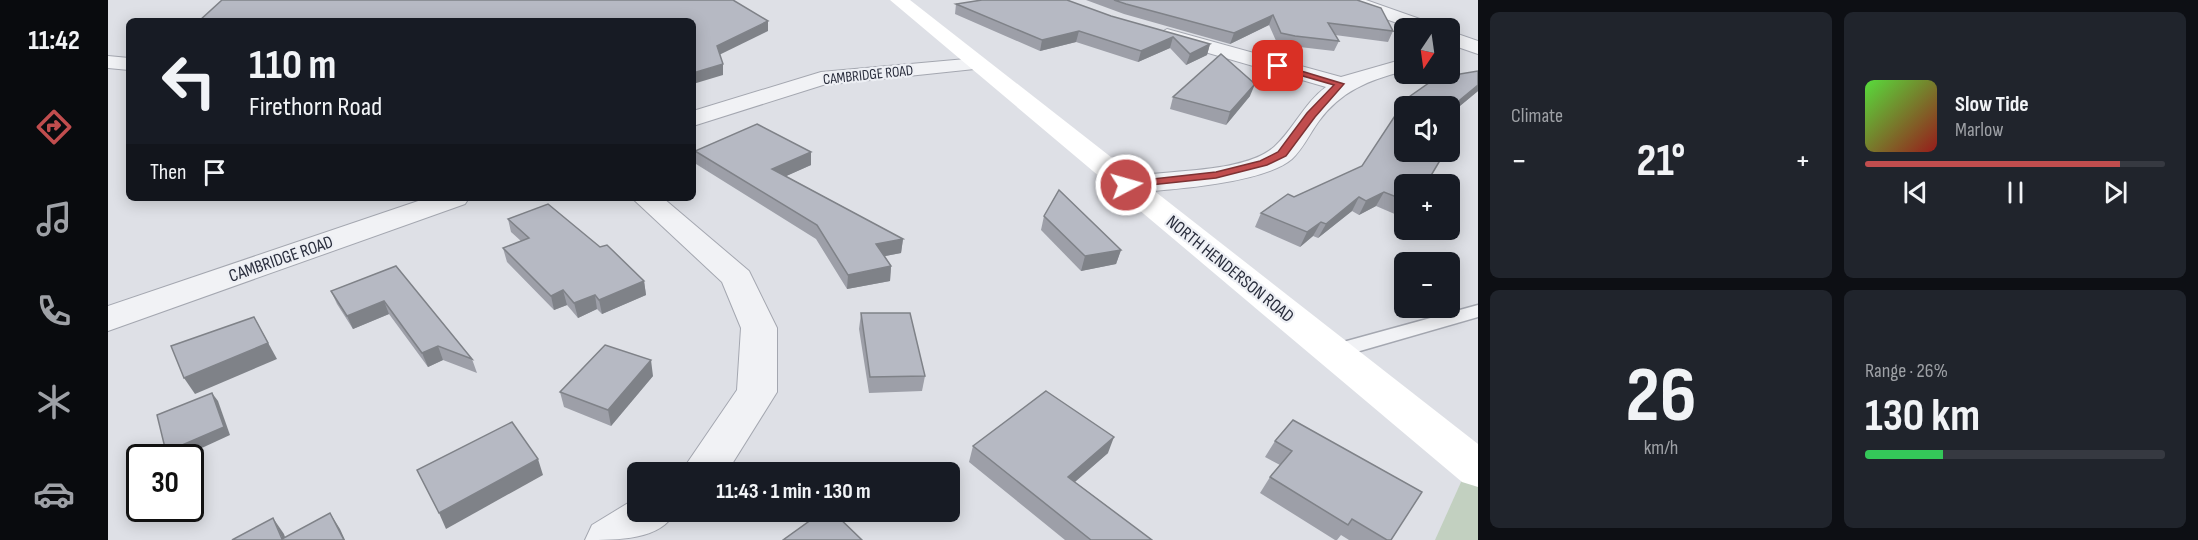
<!DOCTYPE html>
<meta charset="utf-8">
<style>
body{margin:0;font-family:"Sofia Sans Condensed",sans-serif;background:#20242c;color:#f1f3f6;height:100vh;display:flex;flex-direction:column;font-size:22px;white-space:nowrap}
*{box-sizing:border-box;margin:0}
p{font-size:20px;color:#9ea1a6}
.icon{flex:none;width:33px;height:33px;fill:none;stroke:currentColor;stroke-width:2;stroke-linecap:round;stroke-linejoin:round}
.map{position:relative;flex:1;overflow:hidden}
.panel{display:flex;flex-direction:column;gap:12px;padding:12px;background:#0d0f14;width:720px}
.panel>*{flex:none}
.guide{position:absolute;left:18px;top:18px;width:570px;height:183px;border-radius:9px;box-shadow:0 3px 15px #0003;background:#171b24;color:#f1f3f6;overflow:hidden}
.needle{width:39px;rotate:193deg}
.controls{position:absolute;left:1286px;top:18px;display:grid;gap:12px}
.controls a{display:grid;place-items:center;width:66px;height:66px;border-radius:9px;background:#171b24;box-shadow:0 3px 15px #0003;font-size:30px}
.speed{position:absolute;left:18px;top:444px;display:flex;gap:12px;font-size:30px;font-weight:700;text-align:center}
.speed>*{display:grid;place-content:center;width:78px;height:78px;border-radius:50%;background:#171b24;box-shadow:0 3px 15px #0003;line-height:1}
.speed .limit{border:3px solid #111;border-radius:9px;background:#fff;color:#111}
.pin{position:absolute;display:grid;place-items:center;width:51px;height:51px;color:#fff;margin:-26px;border-radius:12px;box-shadow:0 3px 9px #0006}
.me{position:absolute;width:66px;margin:-33px;rotate:84deg;stroke-linejoin:round;filter:drop-shadow(0 0 4px #0008)}
.turn{display:flex;align-items:center;gap:21px;height:126px;padding:0 24px;font-size:27px}
.turn .icon{width:78px;height:78px;stroke-width:2.5}
.turn b{display:block;font-size:42px;line-height:51px}
.then{display:flex;align-items:center;height:57px;padding:0 24px;background:#0003;gap:12px;font-size:22px}
.big{font-size:45px;font-weight:700;line-height:1.1}
.panel .widget{flex:1;display:flex;flex-direction:column;justify-content:center;gap:9px;min-width:0;padding:0 21px;border-radius:9px;background:#20242c}
.panel .dial{align-items:center;gap:0}
.dial b{font-size:78px;line-height:1}
.song{display:flex;align-items:center;gap:18px}
.cover{width:72px;height:72px;border-radius:9px;background:linear-gradient(135deg,hsl(110 70% 55%),hsl(0 70% 35%))}
.played{height:6px;border-radius:3px;background:linear-gradient(90deg,#c14d4e 85%,#363941 85%)}
.keys{display:flex;justify-content:space-around;direction:ltr}
.heat{display:flex;justify-content:space-between;align-items:center;font-size:33px;direction:ltr}
.charge{height:9px;border-radius:4px;background:linear-gradient(90deg,#34c759 26%,#363941 0)}
.panel .tiles{flex:1;display:grid;gap:12px;grid-template-columns:repeat(2,1fr)}
.trip{position:absolute;left:519px;top:462px;width:333px;height:60px;border-radius:9px;background:#171b24;box-shadow:0 3px 15px #0003;font-weight:700;line-height:60px;text-align:center}
main{display:flex;flex:1;min-height:0}
.menu{display:flex;flex-direction:column;width:108px;justify-content:space-around;align-items:center;background:#090b0e;color:#9ea1a6}
.menu .icon{width:42px;height:42px}
.menu .selected{color:#c14d4e}
.menu b{font-size:27px;color:#f1f3f6}
.map>svg:first-child{display:block}
.green{fill:#c2d0c0}
.lines{fill:none;stroke-linecap:round;stroke-linejoin:round}
.lane-casing{stroke:#a4a7b0;stroke-width:3}
.street-casing{stroke:#a4a7b0;stroke-width:2}
.lane{fill:#f1f2f5;fill-rule:evenodd}
.street{fill:#f1f2f5;fill-rule:evenodd}
.secondary{fill:#fff;fill-rule:evenodd}
.wall{fill:#9d9fa8}
.shaded-wall{fill:#7f8288}
.building{fill:#b6b9c3;stroke:#7f8288;stroke-width:1.5}
.route{fill:#c14d4e;stroke:#7d3233;stroke-width:1.5}
.labels{text-anchor:middle;dominant-baseline:central;stroke-width:4.5;stroke-linejoin:round;paint-order:stroke}
.far-street-label{font-size:15px;fill:#292d3c;stroke:#edeff4}
.street-label{font-size:18px;fill:#292d3c;stroke:#edeff4}
</style>
<main>
<nav class="menu">
<b>11:42</b>
<svg class="icon selected" aria-label="directions" viewBox="0 0 24 24"><path d="M12 3l9 9-9 9-9-9zM9 14v-3h6M13 9l2 2-2 2"/></svg>
<svg class="icon" aria-label="music" viewBox="0 0 24 24"><path d="M9 18V5l10-2v13"/><circle cx="6" cy="18" r="3"/><circle cx="16" cy="16" r="3"/></svg>
<svg class="icon" aria-label="phone" viewBox="0 0 24 24"><path d="M5 4h4l2 5-3 2q2 4 5 5l2-3 5 2v4C11 20 4 13 5 4z"/></svg>
<svg class="icon" aria-label="climate" viewBox="0 0 24 24"><path d="M12 3v18M4 7l16 10M4 17L20 7"/></svg>
<svg class="icon" aria-label="car" viewBox="0 0 24 24"><path d="M5 17H2v-5l4-1 3-4h7l3 4 3 1v5h-3M9 17h6M6 11h13"/><circle cx="7" cy="17" r="2"/><circle cx="17" cy="17" r="2"/></svg>
</nav>
<div class="map">
<svg width="1370" height="540" viewBox="0 0 1370 540">
<rect width="100%" height="100%" fill="#dee0e6"/>
<polygon class="green" points="1362,462 1370,469 1370,540 1327,540"/>
<g class="lines">
<defs>
<polygon id="lane" points="1370,305 1370,317 1224,359 1217,357 1215,352 1217,347"/>
<g id="street">
<polygon points="1233,0 1258,0 1326,24 1328,28 1303,28 1236,4"/>
<path d="M1059,29l174,48 63,-18v12c-35,9 -63,20 -85,50 -9,12 -16,28 -27,38 -29,25 -126,31 -166,34l-10,-2 -4,-6 4,-6c42,-10 126,-4 158,-32 20,-18 30,-44 52,-60l-166,-48 -3,-4z"/>
<polygon points="1341,31 1370,41 1370,54 1341,44"/>
<polygon points="0,56 21,58 21,70 0,68"/>
<polygon points="869,58 876,60 879,64 876,68 715,85 585,126 585,111 713,72"/>
<polygon points="319,198 361,198 357,204 0,331 0,306"/>
<polygon points="524,198 555,198 641,271 669,328 669,392 619,472 573,472 629,390 633,328 614,282"/>
<path d="M530,497v15h37c-14,28 -57,28 -90,28l7,-15z"/>
</g>
</defs>
<use href="#lane" class="lane-casing"/>
<use href="#street" class="street-casing"/>
<use href="#lane" class="lane"/>
<use href="#street" class="street"/>
<polygon class="secondary" points="782,0 802,0 1370,444 1370,487 1354,482"/>
</g>
<g class="wall">
<polygon points="978,0 1249,0 1285,31 1280,42 1227,35 1231,41 1226,51 1183,46 1169,43 1161,25 1122,44 1016,14"/>
<polygon points="848,4 1003,16 1102,44 1099,55 1078,65 1062,48 1030,62 968,42 932,51 847,14"/>
<polygon points="1370,71 1370,91 1341,115 1341,106 1296,184 1296,211 1289,215 1268,206 1251,215 1244,211 1210,238 1205,236 1192,247 1147,227 1153,213 1186,197 1254,166"/>
<polygon points="1142,96 1118,125 1062,109 1065,97"/>
<polygon points="587,151 703,152 703,165 678,176 795,239 793,253 777,256 783,266 782,281 739,289 708,239 588,164"/>
<polygon points="936,216 1013,250 1008,264 973,271 933,230"/>
<polygon points="400,219 492,247 536,281 538,295 494,314 489,309 470,318 459,305 446,310 399,262 395,248 413,241 403,232"/>
<polygon points="288,266 364,359 369,373 335,360 320,367 281,314 245,329 229,304 223,291"/>
<polygon points="753,313 817,376 814,391 761,393 751,329"/>
<polygon points="545,376 503,426 456,407 452,392"/>
<polygon points="1185,420 1283,540 1241,540 1233,535 1229,540 1227,540 1152,493 1162,477 1172,465 1157,457 1167,441"/>
<polygon points="865,446 1000,453 967,482 1044,540 957,540 861,462"/>
</g>
<g class="shaded-wall">
<polygon points="1165,15 1161,25 1122,44 1126,33"/>
<polygon points="660,21 660,31 609,56 609,46"/>
<polygon points="971,31 968,42 932,51 934,40"/>
<polygon points="1065,37 1062,48 1030,62 1033,51"/>
<polygon points="1102,44 1099,55 1078,65 1082,54"/>
<polygon points="615,64 615,75 585,84 585,73"/>
<polygon points="1147,84 1142,96 1118,125 1122,112"/>
<polygon points="1370,85 1370,91 1341,115 1341,109"/>
<polygon points="703,152 703,165 665,182 664,169"/>
<polygon points="1276,192 1268,206 1251,215 1258,201"/>
<polygon points="1251,197 1244,211 1210,238 1218,224"/>
<polygon points="1296,203 1296,211 1289,215"/>
<polygon points="1213,222 1205,236 1192,247 1199,232"/>
<polygon points="795,239 793,253 767,258 768,244"/>
<polygon points="1013,250 1008,264 973,271 977,256"/>
<polygon points="783,266 782,281 739,289 740,275"/>
<polygon points="536,281 538,295 494,314 491,300"/>
<polygon points="455,290 459,305 446,310 443,296"/>
<polygon points="487,295 489,309 470,318 466,303"/>
<polygon points="276,301 281,314 245,329 239,316"/>
<polygon points="146,317 169,359 87,394 76,378"/>
<polygon points="330,346 335,360 320,367 314,353"/>
<polygon points="543,360 545,376 503,426 500,410"/>
<polygon points="104,393 110,401 122,435 72,458 62,458 58,452"/>
<polygon points="1006,437 1000,453 954,493 960,477"/>
<polygon points="430,459 435,475 338,529 331,513"/>
<polygon points="222,513 232,529 237,540 236,540"/>
<polygon points="165,518 176,534 178,540 175,540"/>
</g>
<g class="building">
<polygon points="114,0 625,0 660,21 609,46 615,64 585,73 585,21 91,21"/>
<polygon points="874,0 959,0 1003,16 1102,44 1082,54 1065,37 1033,51 971,31 934,40 848,4"/>
<polygon points="1006,0 1249,0 1273,8 1285,31 1220,23 1231,41 1187,36 1173,33 1165,15 1126,33 1018,4"/>
<polygon points="1113,54 1147,84 1122,112 1065,97"/>
<polygon points="1370,71 1370,85 1341,109 1341,106 1296,106 1296,152 1337,152 1318,184 1296,184 1296,200 1276,192 1258,201 1251,197 1218,224 1213,222 1199,232 1153,213 1180,194 1186,197 1254,166 1298,99 1328,78"/>
<polygon points="649,124 703,152 664,169 795,239 768,244 783,266 740,275 709,225 587,151"/>
<polygon points="951,190 1013,250 977,256 936,216"/>
<polygon points="440,204 492,247 499,245 536,281 491,300 487,295 466,303 455,290 443,296 395,248 421,238 400,219"/>
<polygon points="288,266 364,359 330,346 314,353 276,301 239,316 223,291"/>
<polygon points="753,313 802,313 817,376 762,377"/>
<polygon points="146,317 160,343 76,378 63,346"/>
<polygon points="497,345 543,360 500,410 452,392"/>
<polygon points="938,391 1006,437 960,477 1044,540 983,540 865,446"/>
<polygon points="104,393 116,427 58,452 49,415"/>
<polygon points="1185,420 1314,492 1283,540 1279,540 1244,519 1240,525 1162,477 1184,451 1167,441"/>
<polygon points="404,422 430,459 331,513 309,470"/>
<polygon points="714,512 725,512 754,540 675,540"/>
<polygon points="222,513 236,540 124,540 165,518 174,539"/>
</g>
<polygon class="route" points="1170,64 1236,84 1207,117 1178,156 1159,165 1108,178 1014,188 1012,185 1018,182 1108,172 1152,161 1170,152 1199,113 1226,85 1167,68 1165,66"/>
<g class="labels">
<g class="far-street-label">
<text transform="translate(760 75) rotate(-6)">CAMBRIDGE ROAD</text>
</g>
<g class="street-label">
<text transform="translate(173 259) rotate(-19)">CAMBRIDGE ROAD</text>
<text transform="translate(1122 269) rotate(39)">NORTH HENDERSON ROAD</text>
</g>
</g>
</svg>
<div class="controls">
<a><svg class="needle" viewBox="-14 -14 28 28"><path d="M0-13l5 13h-10z" fill="#e53935"/><path d="M0 13l5-13h-10z" fill="#9ea1a6"/></svg></a>
<a><svg class="icon" aria-label="sound" viewBox="0 0 24 24"><path d="M4 9h4l5-4v14l-5-4H4zM17 9q2 3 0 6"/></svg></a>
<a>+</a>
<a>−</a>
</div>
<div class="speed"><div class="limit">30</div></div>
<div class="pin" style="left:1170px;top:66px;background:#d93025"><svg class="icon" aria-label="arrive" viewBox="0 0 24 24"><path d="M6 21V4h12l-3 4 3 4H6"/></svg></div>
<svg class="me" style="left:1018px;top:185px" viewBox="-20 -20 40 40"><circle r="17" fill="#c14d4e" stroke="#fff" stroke-width="3"/><path d="M0-11L8 9 0 5-8 9z" fill="#fff"/></svg>
<div class="trip">11:43 · 1 min · 130 m</div>
<div class="guide">
<div class="turn"><svg class="icon" aria-label="left" viewBox="0 0 24 24"><path d="M17 20v-9H6M10 6l-5 5 5 5"/></svg><div><b>110 m</b>Firethorn Road</div></div>
<div class="then">Then<svg class="icon" aria-label="arrive" viewBox="0 0 24 24"><path d="M6 21V4h12l-3 4 3 4H6"/></svg></div>
</div>
</div>
<section class="panel">
<div class="tiles">
<div class="widget"><p>Climate</p>
<div class="heat"><a>−</a><b class="big">21°</b><a>+</a></div>
</div>
<div class="widget">
<div class="song"><i class="cover"></i><div><b>Slow Tide</b><p>Marlow</p></div></div>
<div class="played"></div>
<div class="keys"><svg class="icon" aria-label="previous" viewBox="0 0 24 24"><path d="M18 5L8 12l10 7zM5 5v14"/></svg><svg class="icon" aria-label="pause" viewBox="0 0 24 24"><path d="M8 5v14M16 5v14"/></svg><svg class="icon" aria-label="next" viewBox="0 0 24 24"><path d="M6 5l10 7-10 7zM19 5v14"/></svg></div>
</div>
<div class="widget dial"><b>26</b><p>km/h</p></div>
<div class="widget"><p>Range · 26%</p><b class="big">130 km</b><div class="charge"></div></div>
</div>
</section>
</main>
